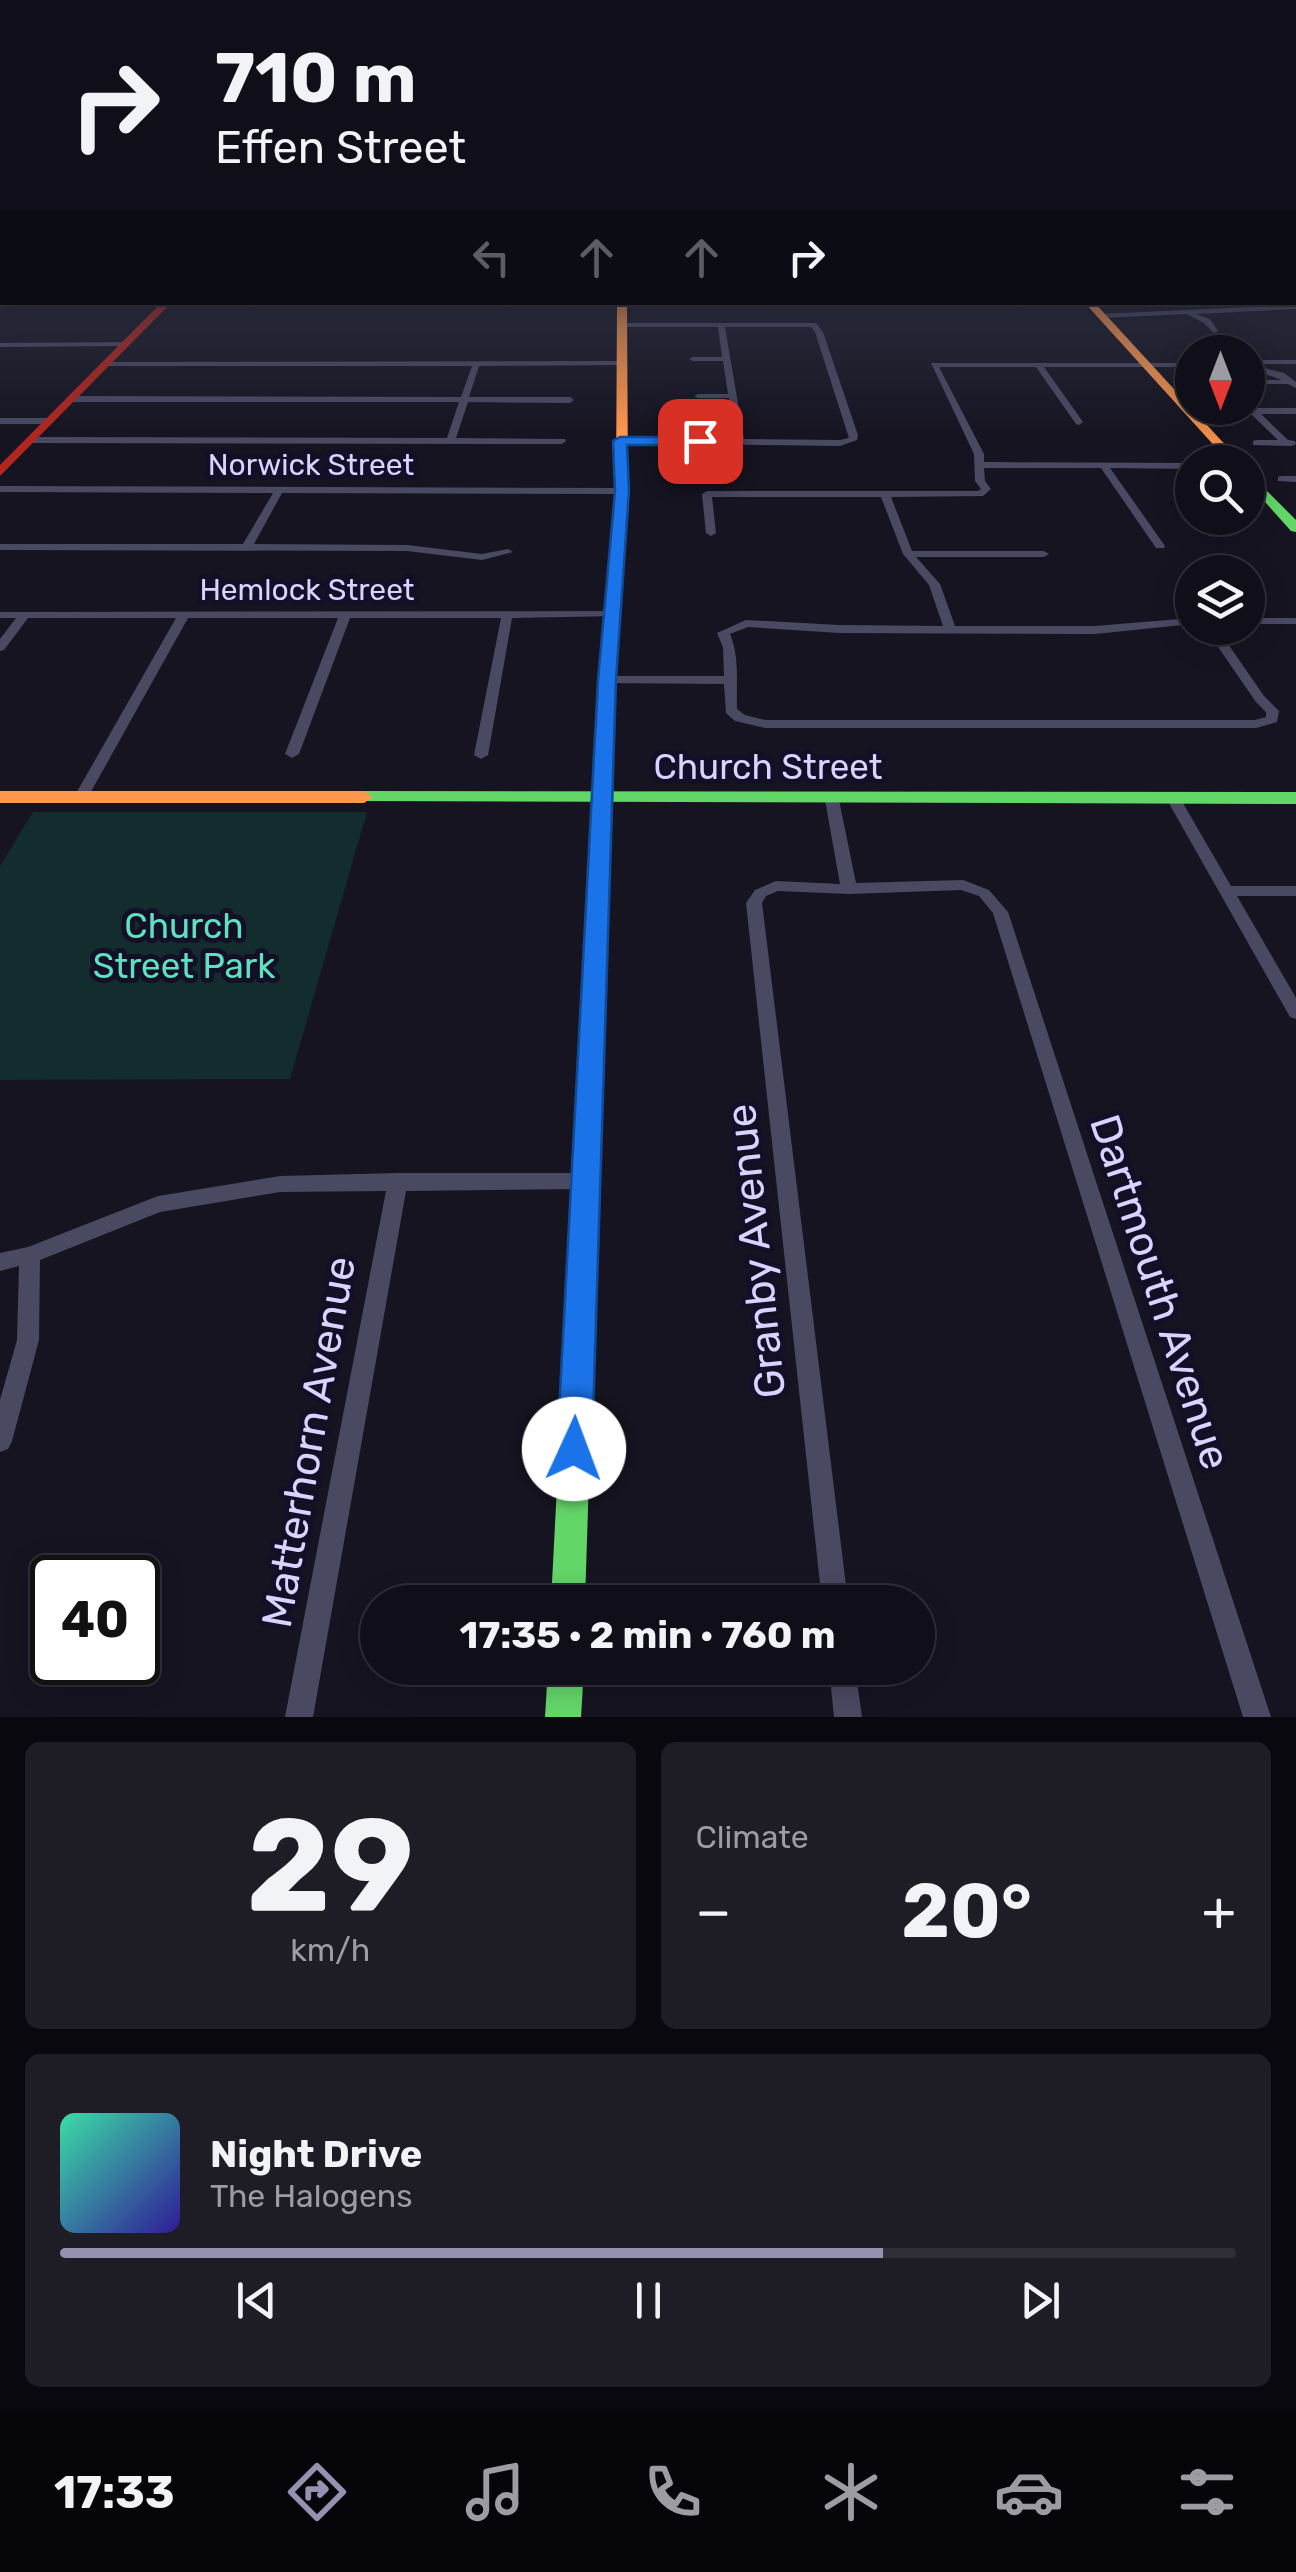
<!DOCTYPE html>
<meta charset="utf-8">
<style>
body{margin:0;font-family:Rubik,sans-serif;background:#1e1d26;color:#f1f3f6;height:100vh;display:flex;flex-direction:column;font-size:38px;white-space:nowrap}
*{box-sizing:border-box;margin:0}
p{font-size:32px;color:#9c9ca2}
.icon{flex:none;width:55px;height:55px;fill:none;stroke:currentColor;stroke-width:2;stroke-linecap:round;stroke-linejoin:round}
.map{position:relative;height:1717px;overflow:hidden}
.side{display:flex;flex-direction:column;gap:25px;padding:25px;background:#09080e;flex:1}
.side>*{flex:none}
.banner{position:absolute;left:0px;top:0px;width:1298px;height:305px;box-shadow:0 5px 25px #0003,0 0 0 2px #302f38;background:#100f19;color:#f1f3f6;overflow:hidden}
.needle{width:65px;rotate:180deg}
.controls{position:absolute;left:1175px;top:335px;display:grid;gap:20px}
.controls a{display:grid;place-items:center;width:90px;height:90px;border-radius:50%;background:#100f19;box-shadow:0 5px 25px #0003,0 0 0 2px #302f38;font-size:50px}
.speed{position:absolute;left:30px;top:1555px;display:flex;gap:20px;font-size:50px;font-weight:700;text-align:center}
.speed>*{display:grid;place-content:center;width:130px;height:130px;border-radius:50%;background:#100f19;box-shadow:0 5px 25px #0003,0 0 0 2px #302f38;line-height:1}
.speed .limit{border:5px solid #111;border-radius:15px;background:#fff;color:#111}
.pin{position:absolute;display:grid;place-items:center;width:85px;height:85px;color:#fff;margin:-42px;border-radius:20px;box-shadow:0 5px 15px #0006}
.me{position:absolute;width:110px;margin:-55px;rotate:2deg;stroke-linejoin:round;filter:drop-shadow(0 0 8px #0008)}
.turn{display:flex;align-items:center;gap:35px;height:210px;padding:0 50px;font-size:45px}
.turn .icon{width:130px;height:130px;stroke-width:2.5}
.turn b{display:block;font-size:70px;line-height:85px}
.lanes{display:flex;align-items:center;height:95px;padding:0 50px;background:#0003;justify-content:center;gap:50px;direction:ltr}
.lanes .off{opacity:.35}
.big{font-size:75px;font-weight:700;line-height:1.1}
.side .card{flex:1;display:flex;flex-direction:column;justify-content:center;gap:15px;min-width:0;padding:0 35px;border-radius:15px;background:#1e1d26}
.side .dial{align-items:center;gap:0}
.dial b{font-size:130px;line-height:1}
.song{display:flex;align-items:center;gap:30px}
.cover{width:120px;height:120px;border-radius:15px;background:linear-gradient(135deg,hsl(160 70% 55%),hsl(250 70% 35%))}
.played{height:10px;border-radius:5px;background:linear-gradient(90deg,#9591b1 70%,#302f38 70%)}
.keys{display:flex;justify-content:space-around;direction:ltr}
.heat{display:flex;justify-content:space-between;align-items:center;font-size:55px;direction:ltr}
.side .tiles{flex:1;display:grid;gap:25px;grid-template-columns:1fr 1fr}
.card:last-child{grid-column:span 2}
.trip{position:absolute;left:360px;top:1585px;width:575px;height:100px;border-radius:50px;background:#100f19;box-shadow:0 5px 25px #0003,0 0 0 2px #302f38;font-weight:700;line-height:100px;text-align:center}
.menu{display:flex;height:160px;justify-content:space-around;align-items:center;background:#06060a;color:#9c9ca2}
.menu .icon{width:70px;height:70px}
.menu .on{color:#9591b1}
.menu b{font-size:45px;color:#f1f3f6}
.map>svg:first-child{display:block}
.green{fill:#132c2d}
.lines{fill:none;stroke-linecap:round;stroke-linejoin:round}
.street{fill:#4a4962;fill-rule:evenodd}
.fast{fill:#63d668;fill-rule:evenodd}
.slow{fill:#ff974d;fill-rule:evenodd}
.jam{fill:#b3261e;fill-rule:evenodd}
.route{fill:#1a73e8;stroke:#114b97;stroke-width:2.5}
.labels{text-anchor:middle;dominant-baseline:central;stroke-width:10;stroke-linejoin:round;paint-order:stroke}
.far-street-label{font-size:30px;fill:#d9d4ff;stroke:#130f26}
.street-label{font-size:35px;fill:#d9d4ff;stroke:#130f26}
.park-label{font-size:35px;fill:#5fe0c0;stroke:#130f26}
.near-street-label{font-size:42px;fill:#d9d4ff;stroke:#130f26}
</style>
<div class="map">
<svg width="1296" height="1717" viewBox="0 0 1296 1717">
<rect width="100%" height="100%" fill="#161421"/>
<polygon class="green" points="33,812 367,812 290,1079 0,1080 0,866"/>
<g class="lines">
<g class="street">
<polygon points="1295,212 1296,213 1296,217 1295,216"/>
<rect x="1295" y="235" width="1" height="4"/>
<polygon points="1296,305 1296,309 1196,314 1210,319 1218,331 1214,333 1204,323 1187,314 1100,318 1096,316 1100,314"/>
<path d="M617,323h199l7,9 35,103 -1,5 -17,6 -223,-3 -1,-2 4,-3 115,1 -6,-41h-31l-4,-2 4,-2h30l-5,-33h-30l-4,-2 4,-2h29l-4,-30h-98zM725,327h86l4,5 34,106 -9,2 -96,-1z"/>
<polygon points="129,342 126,346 0,347 0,343"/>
<polygon points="1259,360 1296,360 1296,364 1256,364 1255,362"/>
<polygon points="623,361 627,363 626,365 479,366 469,397 570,397 574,400 570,403 468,402 456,438 565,439 566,441 562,444 31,443 27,440 31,437 447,438 459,402 72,402 68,399 72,396 461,397 472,366 104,366 104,362 107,362"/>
<path d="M931,363h261v4h-148l39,55 -4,3 -3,-1 -40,-57h-97l45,87v8l208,1v6l-82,-1 55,78 -1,2h-8l-55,-80h-117l1,13 6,8 -8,7 -92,1 21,54h132l5,3 -5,3h-128l24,27 15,42h140l97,-8v6l-97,10 -256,-1 -91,-6 -18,7c10,24 6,50 7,75l8,6 20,5h490l11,-3v-5l-10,-10 -51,-74h12l47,68 15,15 -2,11 -21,6h-491l-30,-7 -9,-8 -2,-29 -121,-1 -2,-3 6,-4h117l-1,-29 -6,-14 29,-13 93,5 104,1 -14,-41 -26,-31 -22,-57h-169l4,36 -5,3 -5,-3 -4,-39 5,-3h271l3,-2 -6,-8 -1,-27z"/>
<polygon points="1248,364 1284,373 1296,382 1296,388 1288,384 1248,384 1248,380 1282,380 1248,368"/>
<rect x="1184" y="380" width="8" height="4"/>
<polygon points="1296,408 1296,414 1261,414 1288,440 1295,441 1296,444 1292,446 1253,445 1253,441 1256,440 1278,440 1251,414 1220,414 1216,411 1220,408"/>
<polygon points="0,418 50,418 54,421 50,424 0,424"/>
<polygon points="1281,476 1296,476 1296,482 1278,481 1278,477"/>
<polygon points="0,486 622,488 627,491 622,494 282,493 254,544 407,545 482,554 508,549 513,552 482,560 407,551 0,550 0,544 243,544 273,493 0,492"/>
<polygon points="614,611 618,612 618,616 512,618 488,755 481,759 474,755 501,618 350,618 299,754 292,758 285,754 338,618 188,618 88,797 81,801 74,797 176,618 28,618 4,650 0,651 0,639 16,618 0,618 0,612"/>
<rect x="1248" y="618" width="48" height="6"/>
<polygon points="1173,794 1180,798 1231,886 1296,886 1296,896 1237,896 1296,998 1296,1019 1290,1017 1166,798"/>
<polygon points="832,796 839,800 856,883 963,880 989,890 1008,912 1271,1717 1243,1717 993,913 979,896 961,890 849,894 778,891 766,896 762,903 848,1602 822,1602 746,903 755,890 776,881 840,884 825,800"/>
<polygon points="398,1173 585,1173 592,1175 595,1181 592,1187 585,1189 406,1191 313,1717 285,1717 386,1191 280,1192 160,1212 40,1260 39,1340 12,1441 8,1449 0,1452 0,1400 17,1340 19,1266 0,1271 0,1253 28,1247 158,1196 280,1176"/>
<polygon points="829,1668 855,1668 862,1717 834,1717"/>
</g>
<g class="fast">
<rect x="1295" y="272" width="1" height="6"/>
<polygon points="1248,472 1296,520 1296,532 1291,531 1248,483"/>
<polygon points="364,791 1296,792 1296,804 357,801 355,797"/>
<polygon points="598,883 608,890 585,1602 551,1602 588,890"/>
<polygon points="548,1668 584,1668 581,1717 545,1717"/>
</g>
<g class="slow">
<polygon points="617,302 627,302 628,491 615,680 608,890 598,897 588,890 599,680 616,491"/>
<polygon points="1084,302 1094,302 1241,462 1229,462"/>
<polygon points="0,791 364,791 373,797 364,803 0,803"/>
</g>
<g class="jam">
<polygon points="0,270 2,271 2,275 0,276"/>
<polygon points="162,302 172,302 0,476 0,465"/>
</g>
</g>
<linearGradient id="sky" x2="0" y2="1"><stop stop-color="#0c0b12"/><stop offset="0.45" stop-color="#363a4e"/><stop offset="1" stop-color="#363a4e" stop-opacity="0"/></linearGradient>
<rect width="1296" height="436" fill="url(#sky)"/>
<polygon class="route" points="620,437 700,437 707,441 700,445 627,445 629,491 616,680 592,1449 587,1461 574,1467 562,1461 557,1449 598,680 615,491 613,441"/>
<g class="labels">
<g class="far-street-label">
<text x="311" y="465">Norwick Street</text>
<text x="307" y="590">Hemlock Street</text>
</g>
<g class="street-label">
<text x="768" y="767">Church Street</text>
</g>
<g class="park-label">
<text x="184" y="926">Church<tspan x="184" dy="40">Street Park</tspan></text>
</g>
<g class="near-street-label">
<text transform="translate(756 1251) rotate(-96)">Granby Avenue</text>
<text transform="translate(1160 1292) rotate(72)">Dartmouth Avenue</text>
<text transform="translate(309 1442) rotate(-80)">Matterhorn Avenue</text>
</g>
</g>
</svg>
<div class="controls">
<a><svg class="needle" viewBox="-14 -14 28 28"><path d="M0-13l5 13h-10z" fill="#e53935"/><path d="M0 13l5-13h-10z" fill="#9c9ca2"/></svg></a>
<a><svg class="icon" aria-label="search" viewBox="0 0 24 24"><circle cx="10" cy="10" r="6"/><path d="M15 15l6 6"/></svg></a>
<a><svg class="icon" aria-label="layers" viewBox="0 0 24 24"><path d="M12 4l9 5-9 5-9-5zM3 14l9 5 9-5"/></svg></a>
</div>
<div class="speed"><div class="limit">40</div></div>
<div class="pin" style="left:700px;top:441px;background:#d93025"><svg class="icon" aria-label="arrive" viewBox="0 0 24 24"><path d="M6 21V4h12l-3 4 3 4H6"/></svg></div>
<svg class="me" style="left:574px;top:1449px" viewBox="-20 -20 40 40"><circle r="19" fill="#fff"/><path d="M0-13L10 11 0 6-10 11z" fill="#1a73e8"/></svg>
<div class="trip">17:35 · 2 min · 760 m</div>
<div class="banner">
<div class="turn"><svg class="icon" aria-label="right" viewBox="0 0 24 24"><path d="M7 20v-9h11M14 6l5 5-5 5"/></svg><div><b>710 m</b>Effen Street</div></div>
<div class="lanes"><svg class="icon off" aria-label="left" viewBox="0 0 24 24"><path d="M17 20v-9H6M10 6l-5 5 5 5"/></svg><svg class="icon off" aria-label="ahead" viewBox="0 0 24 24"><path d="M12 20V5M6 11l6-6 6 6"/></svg><svg class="icon off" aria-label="ahead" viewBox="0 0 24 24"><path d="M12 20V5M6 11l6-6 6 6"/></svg><svg class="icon" aria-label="right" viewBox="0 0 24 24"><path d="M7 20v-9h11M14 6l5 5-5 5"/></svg></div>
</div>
</div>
<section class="side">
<div class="tiles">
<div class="card dial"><b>29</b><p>km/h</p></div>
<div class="card"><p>Climate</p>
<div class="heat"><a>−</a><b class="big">20°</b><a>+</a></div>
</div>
<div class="card">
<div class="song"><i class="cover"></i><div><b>Night Drive</b><p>The Halogens</p></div></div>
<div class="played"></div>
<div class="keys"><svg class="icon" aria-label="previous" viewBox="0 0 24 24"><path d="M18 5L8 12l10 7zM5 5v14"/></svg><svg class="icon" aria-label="pause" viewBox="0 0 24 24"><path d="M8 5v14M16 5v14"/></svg><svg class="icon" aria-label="next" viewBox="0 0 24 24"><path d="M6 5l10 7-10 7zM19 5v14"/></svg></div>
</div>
</div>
</section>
<nav class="menu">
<b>17:33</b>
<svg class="icon on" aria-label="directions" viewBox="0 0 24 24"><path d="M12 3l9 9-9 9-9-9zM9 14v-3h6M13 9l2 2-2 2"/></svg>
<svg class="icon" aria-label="music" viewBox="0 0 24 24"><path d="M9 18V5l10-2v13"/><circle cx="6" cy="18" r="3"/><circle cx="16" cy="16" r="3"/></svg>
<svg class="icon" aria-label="phone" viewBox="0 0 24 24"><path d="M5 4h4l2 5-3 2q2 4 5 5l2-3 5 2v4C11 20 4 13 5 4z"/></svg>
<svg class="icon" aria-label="climate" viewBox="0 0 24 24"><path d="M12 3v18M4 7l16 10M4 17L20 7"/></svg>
<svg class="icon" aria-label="car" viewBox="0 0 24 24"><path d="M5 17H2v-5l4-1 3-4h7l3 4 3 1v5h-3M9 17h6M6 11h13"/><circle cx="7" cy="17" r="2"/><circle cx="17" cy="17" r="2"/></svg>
<svg class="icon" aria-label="filters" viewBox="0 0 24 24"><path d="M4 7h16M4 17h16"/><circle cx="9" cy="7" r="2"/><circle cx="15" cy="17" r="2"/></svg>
</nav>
